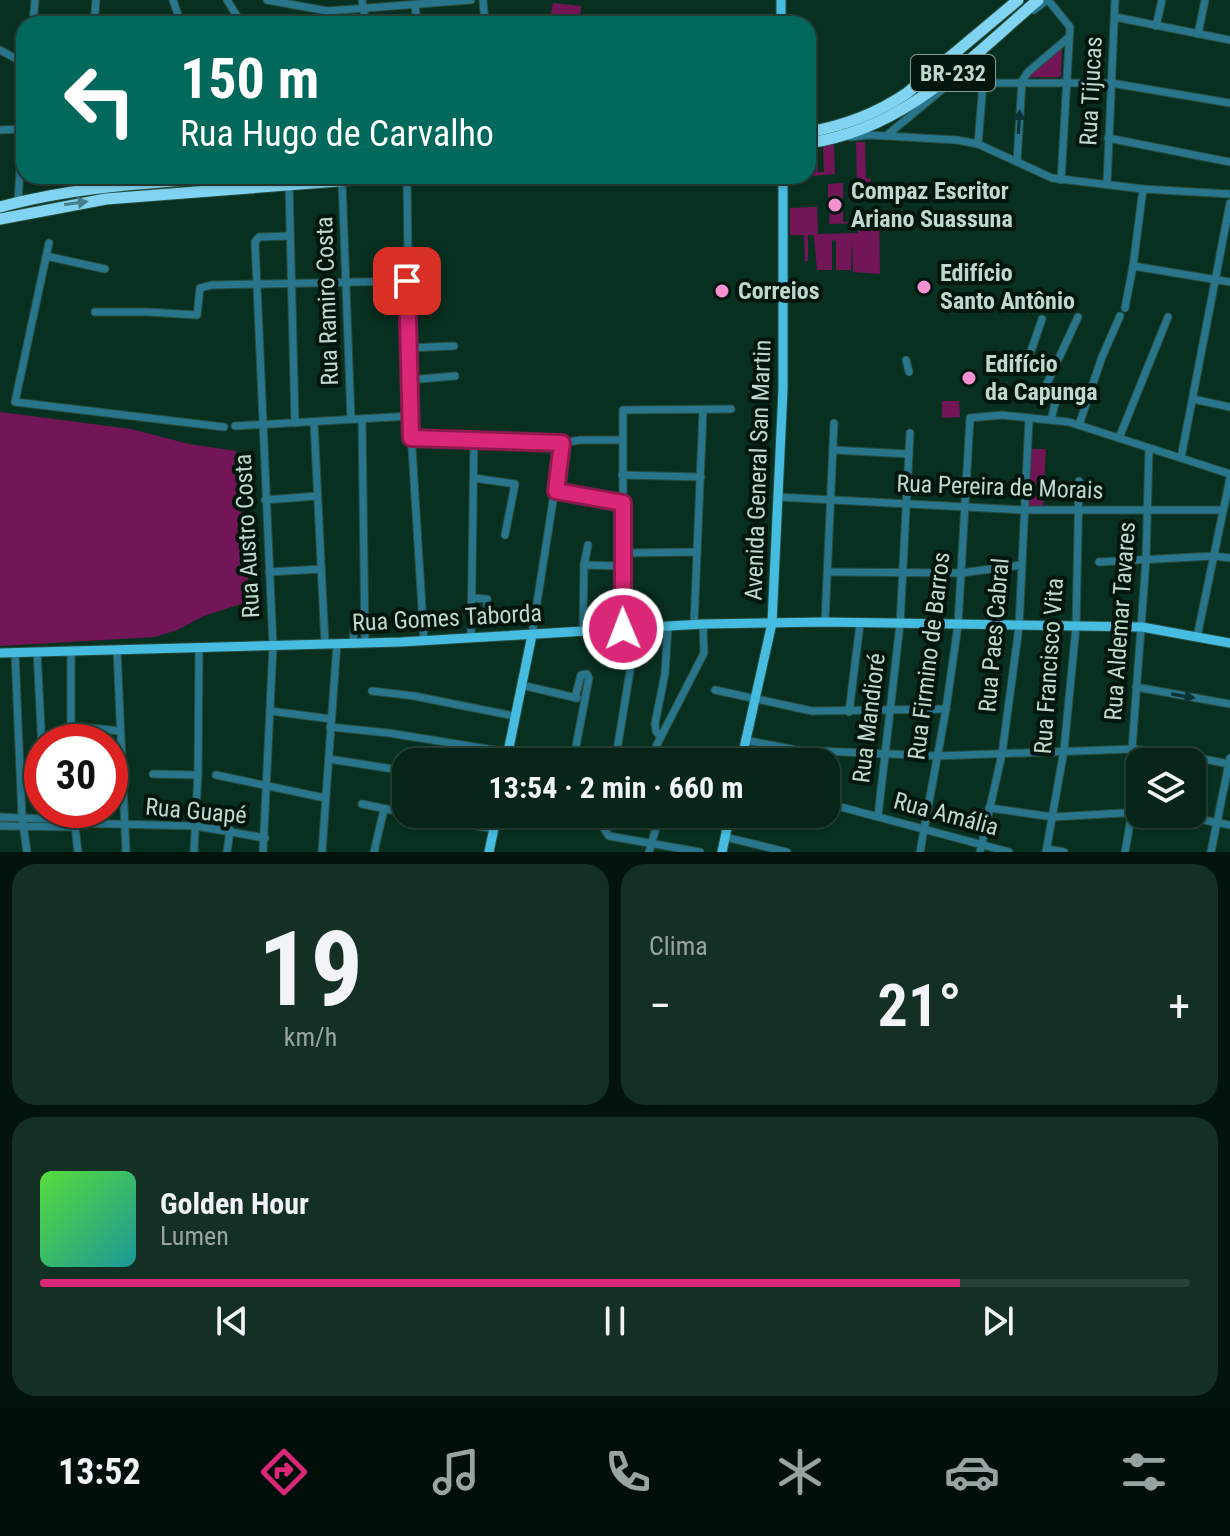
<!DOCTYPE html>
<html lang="pt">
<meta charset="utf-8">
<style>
body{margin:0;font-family:"Roboto Condensed",sans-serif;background:#143025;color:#f1f3f6;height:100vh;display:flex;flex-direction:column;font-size:30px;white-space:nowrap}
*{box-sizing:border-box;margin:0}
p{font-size:26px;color:#98a4a2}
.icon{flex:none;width:44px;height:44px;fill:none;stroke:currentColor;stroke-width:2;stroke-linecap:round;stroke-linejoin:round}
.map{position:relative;height:852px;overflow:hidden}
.details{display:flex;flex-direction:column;gap:12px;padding:12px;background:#03140d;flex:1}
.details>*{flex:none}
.hud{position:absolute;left:16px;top:16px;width:800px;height:168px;border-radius:24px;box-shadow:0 2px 6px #0004,0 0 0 2px #274137;background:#00695c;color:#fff;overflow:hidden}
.fabs{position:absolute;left:1126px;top:748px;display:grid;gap:16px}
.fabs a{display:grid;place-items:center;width:80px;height:80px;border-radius:16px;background:#062418;box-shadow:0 2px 6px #0004,0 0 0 2px #274137;font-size:40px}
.speed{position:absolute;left:24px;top:724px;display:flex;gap:16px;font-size:40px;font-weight:700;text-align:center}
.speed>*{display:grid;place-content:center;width:104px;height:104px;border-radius:50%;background:#062418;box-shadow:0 2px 6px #0004,0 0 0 2px #274137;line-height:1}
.speed .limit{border:12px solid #d22;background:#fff;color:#111}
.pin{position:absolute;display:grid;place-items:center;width:68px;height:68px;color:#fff;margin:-34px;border-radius:16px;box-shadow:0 4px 12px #0006}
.me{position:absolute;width:88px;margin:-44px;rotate:359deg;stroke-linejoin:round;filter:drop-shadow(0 0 6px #0008)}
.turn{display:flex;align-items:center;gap:28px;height:168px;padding:0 32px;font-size:36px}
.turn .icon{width:104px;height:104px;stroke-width:2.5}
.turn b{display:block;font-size:56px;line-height:68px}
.big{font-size:60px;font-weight:700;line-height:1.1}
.details .tile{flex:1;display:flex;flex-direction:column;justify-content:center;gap:12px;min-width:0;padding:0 28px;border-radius:24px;background:#143025}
.details .dial{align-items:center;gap:0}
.dial b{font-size:104px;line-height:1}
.song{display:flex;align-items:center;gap:24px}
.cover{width:96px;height:96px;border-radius:12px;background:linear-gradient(135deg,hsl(110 70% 55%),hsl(180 70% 35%))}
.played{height:8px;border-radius:4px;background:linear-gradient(90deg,#db2777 80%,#274137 80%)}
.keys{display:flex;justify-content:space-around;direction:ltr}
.heat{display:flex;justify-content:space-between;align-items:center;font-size:44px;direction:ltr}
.details .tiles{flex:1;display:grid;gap:12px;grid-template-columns:1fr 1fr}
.tile:last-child{grid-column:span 2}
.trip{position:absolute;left:392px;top:748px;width:448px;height:80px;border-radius:24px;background:#062418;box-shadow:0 2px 6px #0004,0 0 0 2px #274137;font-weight:700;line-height:80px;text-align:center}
.menu{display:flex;height:128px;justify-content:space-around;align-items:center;background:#020e0a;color:#98a4a2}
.menu .icon{width:56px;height:56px}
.menu .active{color:#db2777}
.menu b{font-size:36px;color:#f1f3f6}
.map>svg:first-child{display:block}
.green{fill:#721658}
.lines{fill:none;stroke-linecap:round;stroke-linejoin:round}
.canal{stroke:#6a64d4;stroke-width:6}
.minor-casing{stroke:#294e3f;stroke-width:9}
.major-casing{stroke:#294e3f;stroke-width:11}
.highway-casing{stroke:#294e3f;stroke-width:13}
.minor{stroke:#28758c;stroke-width:7}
.major{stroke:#46bce1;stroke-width:9}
.highway{stroke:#81d4f1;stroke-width:11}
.oneway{fill:#0d3233}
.oneway2{fill:#487e8a}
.route-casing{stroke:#8e194d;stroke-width:20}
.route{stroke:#db2777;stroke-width:14}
.poi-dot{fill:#f590d1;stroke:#02160d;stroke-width:3}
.labels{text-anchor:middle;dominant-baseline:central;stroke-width:8;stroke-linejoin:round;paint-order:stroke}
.shield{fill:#02160d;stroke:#869e92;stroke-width:2}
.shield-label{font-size:22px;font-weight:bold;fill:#bfd9cb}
.street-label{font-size:24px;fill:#bfd9cb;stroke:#02160d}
.poi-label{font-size:24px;font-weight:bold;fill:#bfd9cb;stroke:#02160d;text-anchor:start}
</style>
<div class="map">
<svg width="1230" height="852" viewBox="0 0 1230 852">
<rect width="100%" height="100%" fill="#083020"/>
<g class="green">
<polygon points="553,3 581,6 580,22 550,19"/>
<polygon points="1062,47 1061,77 1029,77 1028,76"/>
<polygon points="856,142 865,142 866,178 871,179 871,184 857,184"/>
<polygon points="834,143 835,174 790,178 790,176 808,176 808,150 817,148 818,172 824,172 823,146"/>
<polygon points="843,183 843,222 871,221 871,212 879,212 880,274 853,272 852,240 851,270 836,270 836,241 832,240 832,270 817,270 814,235 808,235 808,261 805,261 804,235 790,235 790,208 814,207 817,207 818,234 858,233 858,223 829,224 831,199 828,198 828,184"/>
<polygon points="942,401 959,401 960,417 942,418"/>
<polygon points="0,412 131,429 189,444 236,451 250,601 204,616 177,630 155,637 0,646"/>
<polygon points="1029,449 1046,449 1043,508 1026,507"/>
</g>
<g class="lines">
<g class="canal">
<polyline points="0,822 19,823"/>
<polyline points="36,823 69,823"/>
</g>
<defs>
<g id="minor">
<polyline points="173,0 181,24"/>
<polyline points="227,0 242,24"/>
<polyline points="267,0 328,11 471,0"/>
<polyline points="362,0 366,24"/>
<polyline points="483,0 485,24"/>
<polyline points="1048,0 1070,27 1061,180"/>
<polyline points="415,5 417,24"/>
<polyline points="1034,10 1047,0"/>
<polyline points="1115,17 1230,40"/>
<polyline points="33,24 35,0"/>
<polyline points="94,24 96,0"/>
<polyline points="1156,26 1162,0"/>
<polyline points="1198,34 1205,0"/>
<polyline points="0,50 24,63"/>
<polyline points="969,68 983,83 978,144"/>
<polyline points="983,83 1111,83 1230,103"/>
<polyline points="0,130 23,129"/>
<polyline points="886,136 980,58"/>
<polyline points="851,137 869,135 957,140 978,144 1052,178 1143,189 1230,194"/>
<polyline points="1108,138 1230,162"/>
<polyline points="1017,162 1022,81 1028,72 1068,38"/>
<polyline points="407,176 410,416 424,640"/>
<polyline points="342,181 351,419"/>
<polyline points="289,184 295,423"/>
<polyline points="1107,184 1115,0"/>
<polyline points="18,202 24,106"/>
<polyline points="49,243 15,402 224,427"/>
<polyline points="46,256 105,269"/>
<polyline points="1133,266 1230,282"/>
<polyline points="1125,308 1133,266 1143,189"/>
<polyline points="95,312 148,312 197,315 200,288 212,285 407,281"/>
<polyline points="1042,319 1028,360 1031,364 1052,373"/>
<polyline points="408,348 454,346"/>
<polyline points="906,360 909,372"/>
<polyline points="409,380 455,376"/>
<polyline points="1193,399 1230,407"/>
<polyline points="362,419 365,642"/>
<polyline points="1051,420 1056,400 1045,388 1078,317"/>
<polyline points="314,422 325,644"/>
<polyline points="1079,425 1102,357 1120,316"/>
<polyline points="235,426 410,416"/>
<polyline points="411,438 562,443 581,440 622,440"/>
<polyline points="1119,438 1168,317"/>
<polyline points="833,450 909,454"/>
<polyline points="1181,458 1230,203"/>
<polyline points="622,475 701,477"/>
<polyline points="474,478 515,484 505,535"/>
<polyline points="556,491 623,503"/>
<polyline points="777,497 1023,510 1222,510"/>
<polyline points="265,500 317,496"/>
<polyline points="622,553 697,552"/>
<polyline points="1099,562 1214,556 1230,558"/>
<polyline points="584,565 622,566"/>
<polyline points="269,572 321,569"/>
<polyline points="829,572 961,573 1021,565"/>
<polyline points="472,598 487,599 487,609"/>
<polyline points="825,622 834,423"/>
<polyline points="694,625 703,410"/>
<polyline points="623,629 623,410 731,409"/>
<polyline points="583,632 584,565 588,545"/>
<polyline points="532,635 562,443"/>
<polyline points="471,637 474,440"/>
<polyline points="1197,637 1230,478"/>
<polyline points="353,643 355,618 364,614"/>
<polyline points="117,650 126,852"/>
<polyline points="37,651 42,749"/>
<polyline points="15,652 22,817 27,852"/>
<polyline points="521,685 577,698"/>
<polyline points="1136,687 1230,704"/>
<polyline points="715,690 812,711 946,709"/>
<polyline points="372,691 414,696 514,716"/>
<polyline points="270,711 331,719"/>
<polyline points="849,712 860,624"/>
<polyline points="72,726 120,731"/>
<polyline points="330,727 389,733 569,762"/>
<polyline points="661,737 656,731 655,724 665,673 668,627"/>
<polyline points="745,740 796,750 937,756 1132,749 1177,754 1230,764"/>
<polyline points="53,742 71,742 71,650"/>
<polyline points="1132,749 1146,560 1149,448"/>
<polyline points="329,759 406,771"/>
<polyline points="573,762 589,678 587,674 581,675 575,698"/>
<polyline points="615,762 637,629"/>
<polyline points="648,762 704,653 703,624"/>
<polyline points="153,774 198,775"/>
<polyline points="216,775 325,798"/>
<polyline points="826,803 1009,852"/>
<polyline points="362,804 406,813"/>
<polyline points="989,808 1053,817 1140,812"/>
<polyline points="73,810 78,852"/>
<polyline points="411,814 494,829"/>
<polyline points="612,814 605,830 609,836 700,852"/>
<polyline points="1172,814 1230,825"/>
<polyline points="878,816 900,624 910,433"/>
<polyline points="0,817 72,820 74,823"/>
<polyline points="496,819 538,814"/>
<polyline points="0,826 71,827 74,823 196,826 265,838"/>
<polyline points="725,837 787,852"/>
<polyline points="1047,849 1064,852"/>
<polyline points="194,852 198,772 199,648"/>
<polyline points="227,852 230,830"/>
<polyline points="263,852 273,646 255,242 259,237 289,236"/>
<polyline points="322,852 337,643"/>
<polyline points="374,852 384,809"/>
<polyline points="649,852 660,814"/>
<polyline points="920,852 946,709 958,625 970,418 1002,415 1069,422 1230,474"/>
<polyline points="980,852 1002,754 1019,627 1029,418"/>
<polyline points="1046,852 1064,750 1076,627 1079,481"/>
<polyline points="1125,852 1132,812"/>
<polyline points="1211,852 1230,758"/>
</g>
<g id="major">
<polyline points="781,0 781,24"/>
<polyline points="0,653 401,642 703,624 825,622 1142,627 1230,643"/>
<polyline points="506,762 532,635"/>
<polyline points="741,762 772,623 783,389 783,176"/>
<polyline points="489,852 497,814"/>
<polyline points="722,852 730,814"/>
</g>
<g id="highway">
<path d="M808,132c36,-6 68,-18 99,-39l111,-93"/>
<path d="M808,143c96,-13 160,-83 230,-143"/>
<path d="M0,207c80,-22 164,-25 247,-31"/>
<polyline points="0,219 106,199 403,176"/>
</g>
</defs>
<use href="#minor" class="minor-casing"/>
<use href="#major" class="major-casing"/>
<use href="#highway" class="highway-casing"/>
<use href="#minor" class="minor"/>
<use href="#major" class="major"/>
<use href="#highway" class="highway"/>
</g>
<defs><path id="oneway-solid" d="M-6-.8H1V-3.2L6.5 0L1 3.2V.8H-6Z" transform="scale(2)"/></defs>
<g class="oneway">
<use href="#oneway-solid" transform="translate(1019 122) rotate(-87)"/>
<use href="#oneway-solid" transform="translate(1183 696) rotate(10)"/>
</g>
<use class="oneway2" href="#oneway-solid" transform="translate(76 203) rotate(-8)"/>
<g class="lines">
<defs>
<polyline id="route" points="407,281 411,438 562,443 556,491 623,503 623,629"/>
</defs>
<use href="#route" class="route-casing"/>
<use href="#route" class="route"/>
</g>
<g class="poi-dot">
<circle cx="835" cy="205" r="8"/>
<circle cx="924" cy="287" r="8"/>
<circle cx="722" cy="291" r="8"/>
<circle cx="969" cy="378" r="8"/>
</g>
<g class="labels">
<rect class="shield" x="911" y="55" width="84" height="36" rx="6"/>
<g class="shield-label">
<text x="953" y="73">BR-232</text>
</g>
<g class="street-label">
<text transform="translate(1091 91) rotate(-87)">Rua Tijucas</text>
<text transform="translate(327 301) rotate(-92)">Rua Ramiro Costa</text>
<text transform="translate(758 470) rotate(-88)">Avenida General San Martin</text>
<text transform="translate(1000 487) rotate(2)">Rua Pereira de Morais</text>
<text transform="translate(247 536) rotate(-93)">Rua Austro Costa</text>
<text transform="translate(447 618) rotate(-3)">Rua Gomes Taborda</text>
<text transform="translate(1120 621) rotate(-86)">Rua Aldemar Tavares</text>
<text transform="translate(994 635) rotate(-85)">Rua Paes Cabral</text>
<text transform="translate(929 656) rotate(-83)">Rua Firmino de Barros</text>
<text transform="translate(1049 666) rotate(-86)">Rua Francisco Vita</text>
<text transform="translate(869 718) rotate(-83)">Rua Mandioré</text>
<text transform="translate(196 811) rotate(5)">Rua Guapé</text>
<text transform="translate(946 814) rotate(15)">Rua Amália</text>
</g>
<g class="poi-label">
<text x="851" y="191">Compaz Escritor<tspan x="851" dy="28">Ariano Suassuna</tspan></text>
<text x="940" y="273">Edifício<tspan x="940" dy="28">Santo Antônio</tspan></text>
<text x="738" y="291">Correios</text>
<text x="985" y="364">Edifício<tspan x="985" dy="28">da Capunga</tspan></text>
</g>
</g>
</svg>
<div class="fabs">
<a><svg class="icon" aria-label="layers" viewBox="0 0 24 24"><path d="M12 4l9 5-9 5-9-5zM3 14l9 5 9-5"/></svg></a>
</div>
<div class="speed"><div class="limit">30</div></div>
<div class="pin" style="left:407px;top:281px;background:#d93025"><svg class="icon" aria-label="arrive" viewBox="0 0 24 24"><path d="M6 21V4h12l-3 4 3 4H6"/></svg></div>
<svg class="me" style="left:623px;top:629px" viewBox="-20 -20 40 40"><circle r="17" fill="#db2777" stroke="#fff" stroke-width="3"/><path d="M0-11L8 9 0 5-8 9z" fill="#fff"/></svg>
<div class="trip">13:54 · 2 min · 660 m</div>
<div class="hud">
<div class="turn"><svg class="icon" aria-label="left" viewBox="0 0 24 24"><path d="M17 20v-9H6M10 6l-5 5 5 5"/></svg><div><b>150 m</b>Rua Hugo de Carvalho</div></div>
</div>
</div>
<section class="details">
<div class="tiles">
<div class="tile dial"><b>19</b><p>km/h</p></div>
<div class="tile"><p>Clima</p>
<div class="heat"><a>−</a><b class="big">21°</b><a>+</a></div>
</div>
<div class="tile">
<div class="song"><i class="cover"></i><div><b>Golden Hour</b><p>Lumen</p></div></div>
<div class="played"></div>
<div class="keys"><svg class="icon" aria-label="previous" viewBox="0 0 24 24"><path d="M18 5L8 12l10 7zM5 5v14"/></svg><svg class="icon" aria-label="pause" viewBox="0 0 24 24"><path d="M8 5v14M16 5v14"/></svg><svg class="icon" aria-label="next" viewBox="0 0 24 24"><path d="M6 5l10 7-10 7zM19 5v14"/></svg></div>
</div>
</div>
</section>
<nav class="menu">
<b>13:52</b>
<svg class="icon active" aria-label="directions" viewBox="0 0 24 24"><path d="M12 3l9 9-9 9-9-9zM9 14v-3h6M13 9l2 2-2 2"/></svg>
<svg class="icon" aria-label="music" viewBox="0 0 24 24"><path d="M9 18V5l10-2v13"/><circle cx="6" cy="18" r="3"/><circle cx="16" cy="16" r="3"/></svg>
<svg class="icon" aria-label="phone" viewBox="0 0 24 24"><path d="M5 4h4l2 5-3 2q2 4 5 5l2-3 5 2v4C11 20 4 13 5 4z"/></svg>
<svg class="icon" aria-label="climate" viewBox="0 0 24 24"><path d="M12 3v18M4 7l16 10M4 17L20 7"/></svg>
<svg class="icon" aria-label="car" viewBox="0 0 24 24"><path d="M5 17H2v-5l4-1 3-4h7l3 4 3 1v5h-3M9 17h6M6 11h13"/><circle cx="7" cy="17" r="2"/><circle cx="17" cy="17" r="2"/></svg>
<svg class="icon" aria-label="filters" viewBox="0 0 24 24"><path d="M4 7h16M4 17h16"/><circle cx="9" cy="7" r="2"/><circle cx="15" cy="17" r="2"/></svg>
</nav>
